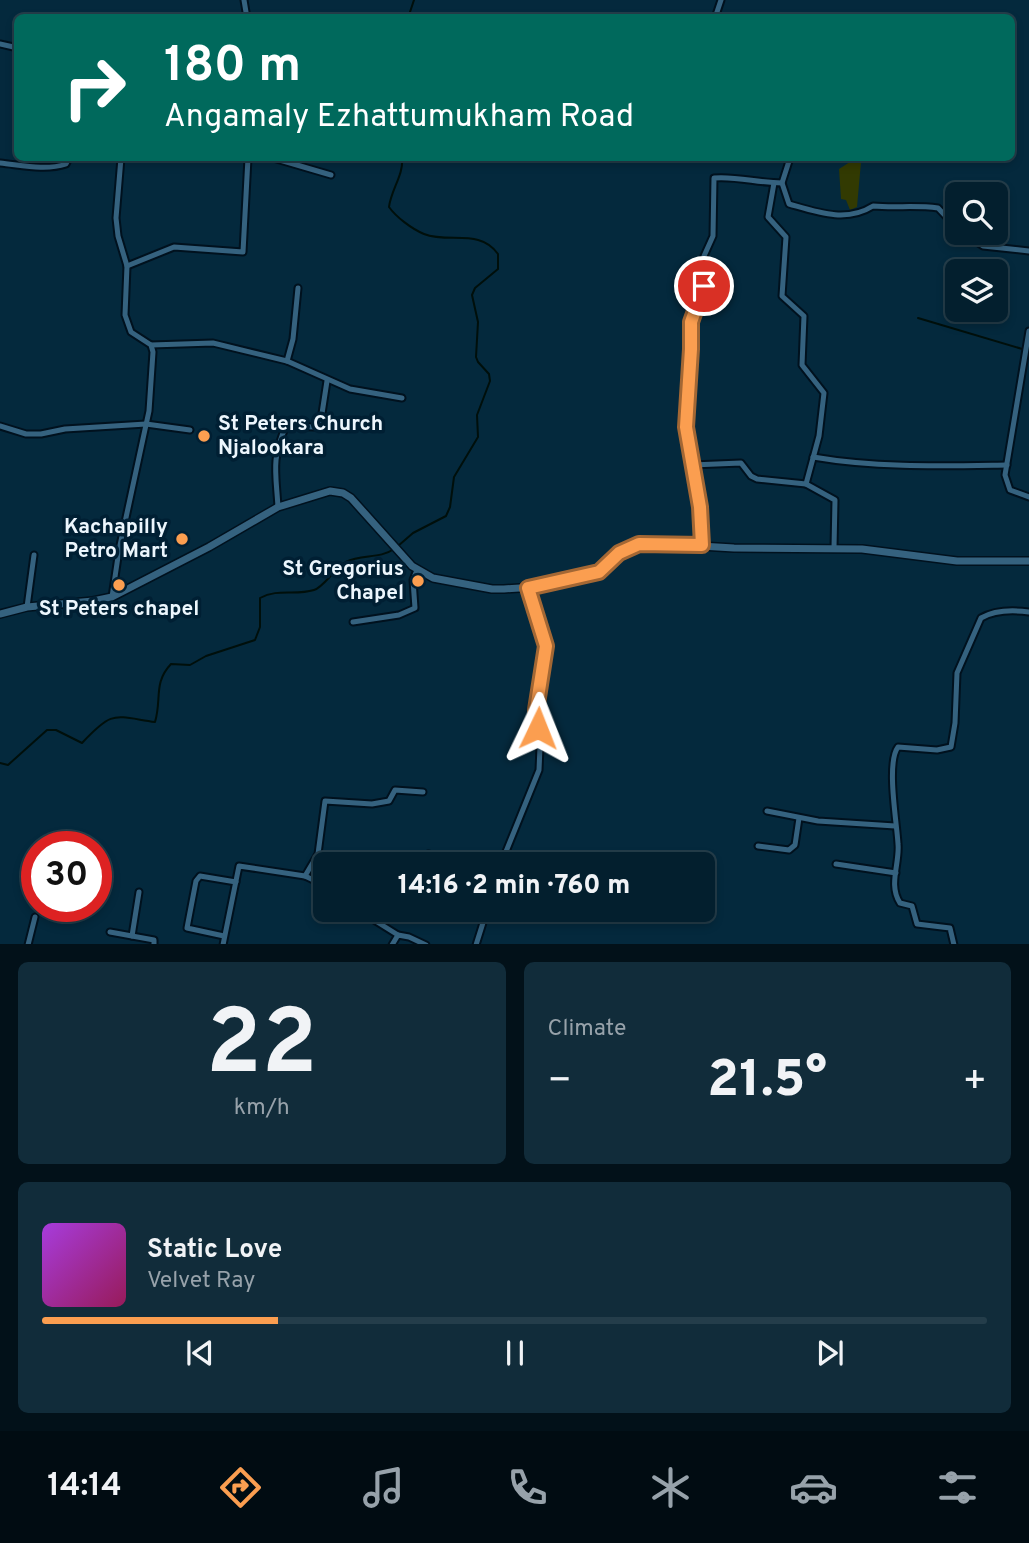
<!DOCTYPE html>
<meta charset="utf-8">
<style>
body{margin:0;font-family:Overpass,sans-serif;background:#112c3a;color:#f1f3f6;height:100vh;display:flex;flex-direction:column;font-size:26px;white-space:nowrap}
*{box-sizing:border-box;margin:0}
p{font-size:23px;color:#97a2aa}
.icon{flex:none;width:38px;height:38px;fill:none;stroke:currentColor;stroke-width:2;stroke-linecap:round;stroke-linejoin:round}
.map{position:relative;height:944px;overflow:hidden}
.sheet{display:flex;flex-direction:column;gap:18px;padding:18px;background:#021119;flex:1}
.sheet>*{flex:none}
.top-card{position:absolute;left:14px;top:14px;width:1001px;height:147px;border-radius:10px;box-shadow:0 4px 10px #0003,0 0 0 2px #243d4a;background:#00695c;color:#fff;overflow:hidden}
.controls{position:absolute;left:945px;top:182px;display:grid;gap:14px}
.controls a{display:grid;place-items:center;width:63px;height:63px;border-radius:10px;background:#031f2e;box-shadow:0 4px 10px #0003,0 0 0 2px #243d4a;font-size:35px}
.speed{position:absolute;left:21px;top:831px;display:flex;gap:14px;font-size:35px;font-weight:700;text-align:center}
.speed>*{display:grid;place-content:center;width:91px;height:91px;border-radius:50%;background:#031f2e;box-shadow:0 4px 10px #0003,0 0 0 2px #243d4a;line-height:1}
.speed .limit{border:10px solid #d22;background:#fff;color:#111}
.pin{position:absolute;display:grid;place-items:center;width:60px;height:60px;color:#fff;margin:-30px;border:4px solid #fff;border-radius:50%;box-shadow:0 2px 7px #0007}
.me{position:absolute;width:77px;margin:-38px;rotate:2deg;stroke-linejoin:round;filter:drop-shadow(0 0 5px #0008)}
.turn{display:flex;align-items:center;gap:24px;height:147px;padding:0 35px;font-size:32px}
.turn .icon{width:91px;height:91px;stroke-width:2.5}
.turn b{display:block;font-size:49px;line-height:60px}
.big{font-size:52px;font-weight:800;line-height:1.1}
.sheet .widget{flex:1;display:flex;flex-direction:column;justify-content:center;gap:10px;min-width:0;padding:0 24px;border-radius:10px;background:#112c3a}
.sheet .dial{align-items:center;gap:0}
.dial b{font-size:91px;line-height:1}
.song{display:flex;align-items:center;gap:21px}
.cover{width:84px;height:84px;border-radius:10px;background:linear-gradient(135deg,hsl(280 70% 55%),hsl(330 70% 35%))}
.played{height:7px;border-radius:4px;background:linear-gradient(90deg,#fb9e50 25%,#243d4a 25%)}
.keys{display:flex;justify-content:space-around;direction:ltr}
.heat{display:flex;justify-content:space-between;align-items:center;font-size:38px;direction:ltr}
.sheet .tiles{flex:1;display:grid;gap:18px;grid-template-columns:1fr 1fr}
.widget:last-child{grid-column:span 2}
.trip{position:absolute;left:313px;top:852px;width:402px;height:70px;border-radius:10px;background:#031f2e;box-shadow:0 4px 10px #0003,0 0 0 2px #243d4a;font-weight:800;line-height:70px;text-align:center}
.menu{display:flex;height:112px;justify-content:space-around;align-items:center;background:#010c12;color:#97a2aa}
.menu .icon{width:49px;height:49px}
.menu .active{color:#fb9e50}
.menu b{font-size:32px;color:#f1f3f6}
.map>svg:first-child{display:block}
.green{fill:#323a02}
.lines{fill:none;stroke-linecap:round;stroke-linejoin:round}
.stream{stroke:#000f0b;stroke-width:2}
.street-casing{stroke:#00111e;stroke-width:9}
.secondary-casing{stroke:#00111e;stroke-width:10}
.street{stroke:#35627f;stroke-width:5}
.secondary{stroke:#35627f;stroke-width:7}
.route-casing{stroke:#a36734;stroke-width:18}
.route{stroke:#fb9e50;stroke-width:12}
.poi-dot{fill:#fb9e50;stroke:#001f33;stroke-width:2.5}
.labels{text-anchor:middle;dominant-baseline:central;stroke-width:7;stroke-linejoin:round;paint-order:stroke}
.poi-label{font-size:21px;font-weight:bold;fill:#ecf6fd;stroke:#001f33;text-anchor:end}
</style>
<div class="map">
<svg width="1029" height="945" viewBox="0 0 1029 945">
<rect width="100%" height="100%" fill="#04293d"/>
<polygon class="green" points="853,160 861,162 857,207 850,210 846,200 841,199 839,169"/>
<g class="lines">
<g class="stream">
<polyline points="408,18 414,0"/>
<polyline points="918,318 1029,351"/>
<path d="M398,546l15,-13 33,-17 4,-9 4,-30 24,-40 -1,-22 13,-34 -1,-7 -11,-12 -2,-5 2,-35 -6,-27 3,-7 23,-19v-15c-18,-26 -49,-10 -74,-20 -12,-5 -28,-17 -35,-27 2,-17 15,-33 13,-49"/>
<path d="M0,763l8,2 39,-35h9l26,13c31,-33 31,-27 73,-21 7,-23 -2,-39 16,-58l19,1 16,-9 49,-16 5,-13v-29c18,-10 35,-2 54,-8 9,-2 20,-21 32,-28 15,-8 34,-3 48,-13"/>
</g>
<defs>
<g id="street">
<polyline points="244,0 247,18"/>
<polyline points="715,18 721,0"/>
<polyline points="0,44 18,48"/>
<polyline points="273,158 331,175"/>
<path d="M0,163c21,2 45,8 66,1l3,-6"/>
<polyline points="774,183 768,217 786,237 782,296 804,316 802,365 824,393 819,436 806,484 835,500 834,548"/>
<path d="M782,183l7,21c28,8 57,19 84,2 22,2 43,-1 65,2l19,20"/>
<polyline points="964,233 983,246 1029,251"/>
<polyline points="127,266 174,247 243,252 248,158"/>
<polyline points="1029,331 1005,475 1010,490 1029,497"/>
<polyline points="151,345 213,343 287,361 350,389 402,398"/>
<polyline points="287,361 293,339 298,288"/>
<polyline points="0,426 26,434 41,434 65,429 146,424 190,430"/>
<path d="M813,457c64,11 129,9 194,8"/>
<polyline points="692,465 741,463 751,476 757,479 806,484"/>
<path d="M278,507c-2,-34 -7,-48 8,-81l28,1 7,-7 6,-39"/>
<path d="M702,545l-2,-38 -14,-80 5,-105 13,-36v-30l9,-20 1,-58c23,-2 44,5 68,5l8,-25"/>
<polyline points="112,597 119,550 149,411 153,352 151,345 131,332 125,315 127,266 118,236 116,218 121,158"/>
<polyline points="27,607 34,555"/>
<polyline points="353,622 399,615 415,608 413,580 417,570"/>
<polyline points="767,811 818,821 895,826"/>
<polyline points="758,846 789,850 795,845 799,818"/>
<polyline points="428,854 476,864"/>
<polyline points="501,864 539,770 540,747 536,710 546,645 528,588"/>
<polyline points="836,864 896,873"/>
<polyline points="305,876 318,854 325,801 372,804 389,801 395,790 423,792"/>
<polyline points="358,910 398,935"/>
<polyline points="110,932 154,940 154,945"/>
<polyline points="132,936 139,892"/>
<polyline points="224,936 187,928 196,881 200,876 236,882"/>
<polyline points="28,945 35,917"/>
<polyline points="223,945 239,866 305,876 326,886"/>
<polyline points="392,945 398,935 409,937 426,945"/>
<polyline points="476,945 487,910"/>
<path d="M954,945l-4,-17 -33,-4 -5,-18 -12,-3c-12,-18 0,-40 -2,-59 -1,-21 -12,-81 0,-97l39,3 14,-3 4,-24 2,-50 24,-55c14,-8 33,-8 48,-6"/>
</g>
<polyline id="secondary" points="0,614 27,607 93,601 112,597 209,547 278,507 330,491 343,493 351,498 412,566 433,578 492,589 504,589 535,587 599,572 630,546 650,543 734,548 862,549 957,561 1029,561"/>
</defs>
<use href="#street" class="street-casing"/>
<use href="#secondary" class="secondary-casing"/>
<use href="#street" class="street"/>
<use href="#secondary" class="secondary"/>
</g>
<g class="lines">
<defs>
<polyline id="route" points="538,728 536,710 546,646 528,588 599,572 619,553 639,544 702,545 700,507 686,427 691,349 691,322 704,286"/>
</defs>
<use href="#route" class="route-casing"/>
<use href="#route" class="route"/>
</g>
<g class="poi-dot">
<circle cx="204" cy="436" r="7"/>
<circle cx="182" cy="539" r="7"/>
<circle cx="418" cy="581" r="7"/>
<circle cx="119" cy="585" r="7"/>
</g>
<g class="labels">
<g class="poi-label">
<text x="218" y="424" text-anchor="start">St Peters Church<tspan x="218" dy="24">Njalookara</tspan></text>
<text x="168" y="527">Kachapilly<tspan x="168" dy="24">Petro Mart</tspan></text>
<text x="404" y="569">St Gregorius<tspan x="404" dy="24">Chapel</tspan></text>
<text x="119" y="609" text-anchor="middle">St Peters chapel</text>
</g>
</g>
</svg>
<div class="controls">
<a><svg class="icon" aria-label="search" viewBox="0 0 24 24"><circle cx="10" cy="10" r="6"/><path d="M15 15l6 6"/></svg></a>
<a><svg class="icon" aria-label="layers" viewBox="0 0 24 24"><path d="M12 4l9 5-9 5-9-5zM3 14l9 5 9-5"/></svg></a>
</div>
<div class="speed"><div class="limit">30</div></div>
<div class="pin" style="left:704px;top:286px;background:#d93025"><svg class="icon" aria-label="arrive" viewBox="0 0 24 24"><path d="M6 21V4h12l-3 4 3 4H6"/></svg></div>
<svg class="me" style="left:538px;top:728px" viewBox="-20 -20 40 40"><path d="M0-17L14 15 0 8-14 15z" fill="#fb9e50" stroke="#fff" stroke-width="4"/></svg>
<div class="trip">14:16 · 2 min · 760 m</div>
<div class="top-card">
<div class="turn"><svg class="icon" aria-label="right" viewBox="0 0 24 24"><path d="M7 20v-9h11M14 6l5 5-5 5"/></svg><div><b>180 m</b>Angamaly Ezhattumukham Road</div></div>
</div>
</div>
<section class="sheet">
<div class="tiles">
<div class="widget dial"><b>22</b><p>km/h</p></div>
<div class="widget"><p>Climate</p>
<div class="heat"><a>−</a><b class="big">21.5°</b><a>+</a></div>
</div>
<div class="widget">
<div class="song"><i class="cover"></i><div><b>Static Love</b><p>Velvet Ray</p></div></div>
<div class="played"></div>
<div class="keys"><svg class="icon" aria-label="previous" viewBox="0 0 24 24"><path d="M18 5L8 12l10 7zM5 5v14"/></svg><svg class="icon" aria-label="pause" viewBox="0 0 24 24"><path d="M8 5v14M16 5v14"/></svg><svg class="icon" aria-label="next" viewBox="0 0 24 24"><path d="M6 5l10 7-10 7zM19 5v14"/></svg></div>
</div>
</div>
</section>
<nav class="menu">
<b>14:14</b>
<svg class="icon active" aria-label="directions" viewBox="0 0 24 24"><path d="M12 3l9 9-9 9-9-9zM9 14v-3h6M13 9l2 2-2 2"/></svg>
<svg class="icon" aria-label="music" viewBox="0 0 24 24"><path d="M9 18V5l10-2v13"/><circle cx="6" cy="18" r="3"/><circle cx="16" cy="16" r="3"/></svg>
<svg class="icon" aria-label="phone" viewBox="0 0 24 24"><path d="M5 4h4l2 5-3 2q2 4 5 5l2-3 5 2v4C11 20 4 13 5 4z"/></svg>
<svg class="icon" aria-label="climate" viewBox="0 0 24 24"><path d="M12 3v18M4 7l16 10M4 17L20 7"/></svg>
<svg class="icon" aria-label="car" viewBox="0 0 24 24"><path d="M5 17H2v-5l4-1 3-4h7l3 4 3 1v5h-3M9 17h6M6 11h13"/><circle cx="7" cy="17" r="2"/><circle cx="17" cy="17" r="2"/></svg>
<svg class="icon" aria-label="filters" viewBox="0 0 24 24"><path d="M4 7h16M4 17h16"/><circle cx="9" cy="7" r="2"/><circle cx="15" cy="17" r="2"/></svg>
</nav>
